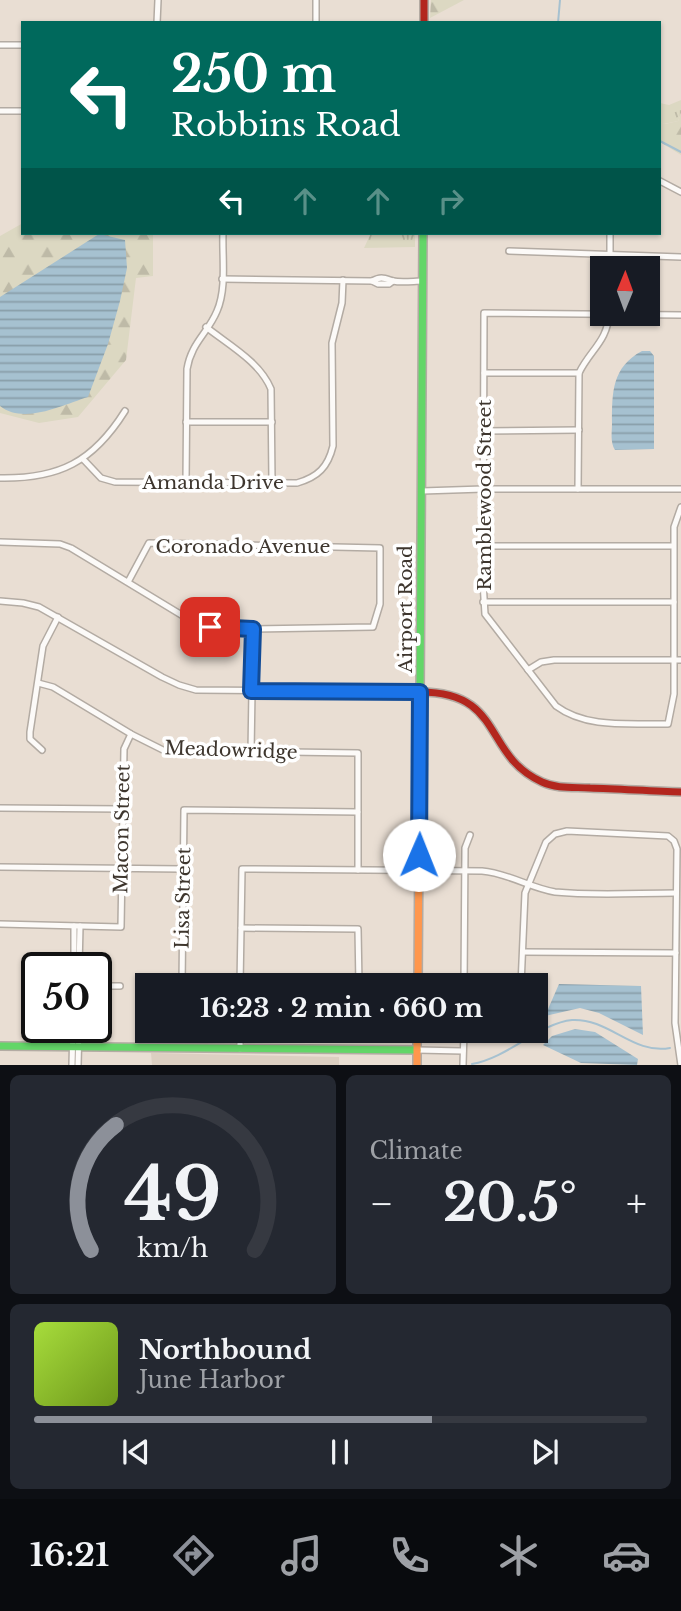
<!DOCTYPE html>
<meta charset="utf-8">
<style>
body{margin:0;font-family:"Libre Baskerville",serif;background:#242831;color:#f1f3f6;height:100vh;display:flex;flex-direction:column;font-size:26px;white-space:nowrap}
*{box-sizing:border-box;margin:0}
p{font-size:23px;color:#9ea1a6}
.icon{flex:none;width:38px;height:38px;fill:none;stroke:currentColor;stroke-width:2;stroke-linecap:round;stroke-linejoin:round}
.map{position:relative;height:1065px;overflow:hidden}
.panel{display:flex;flex-direction:column;gap:10px;padding:10px;background:#0d0f14;flex:1}
.panel>*{flex:none}
.banner{position:absolute;left:21px;top:21px;width:640px;height:214px;border-radius:0px;box-shadow:0 2px 5px #0004;background:#00695c;color:#fff;overflow:hidden}
.needle{width:46px;rotate:1deg}
.controls{position:absolute;left:590px;top:256px;display:grid;gap:14px}
.controls a{display:grid;place-items:center;width:70px;height:70px;border-radius:0px;background:#171b24;box-shadow:0 2px 5px #0004;font-size:35px}
.speed{position:absolute;left:21px;top:952px;display:flex;gap:14px;font-size:35px;font-weight:700;text-align:center}
.speed>*{display:grid;place-content:center;width:91px;height:91px;border-radius:50%;background:#171b24;box-shadow:0 2px 5px #0004;line-height:1}
.speed .limit{border:4px solid #111;border-radius:10px;background:#fff;color:#111}
.pin{position:absolute;display:grid;place-items:center;width:60px;height:60px;color:#fff;margin:-30px;border-radius:14px;box-shadow:0 4px 10px #0006}
.me{position:absolute;width:77px;margin:-38px;rotate:1deg;stroke-linejoin:round;filter:drop-shadow(0 0 5px #0008)}
.turn{display:flex;align-items:center;gap:24px;height:147px;padding:0 35px;font-size:32px}
.turn .icon{width:91px;height:91px;stroke-width:2.5}
.turn b{display:block;font-size:49px;line-height:60px}
.lanes{display:flex;align-items:center;height:66px;padding:0 35px;background:#0003;justify-content:center;gap:35px;direction:ltr}
.lanes .off{opacity:.35}
.big{font-size:52px;font-weight:800;line-height:1.1}
.panel .tile{flex:1;display:flex;flex-direction:column;justify-content:center;gap:10px;min-width:0;padding:0 24px;border-radius:10px;background:#242831}
.panel .dial{align-items:center;gap:0}
.dial svg{height:182px;overflow:visible;fill:none;stroke:#363941;stroke-width:7;stroke-linecap:round;text-anchor:middle}
.dial text{fill:#f1f3f6;stroke:none}
.song{display:flex;align-items:center;gap:21px}
.cover{width:84px;height:84px;border-radius:10px;background:linear-gradient(135deg,hsl(80 70% 55%),hsl(80 70% 35%))}
.played{height:7px;border-radius:4px;background:linear-gradient(90deg,#8c9099 65%,#363941 65%)}
.keys{display:flex;justify-content:space-around;direction:ltr}
.heat{display:flex;justify-content:space-between;align-items:center;font-size:38px;direction:ltr}
.panel .tiles{flex:1;display:grid;gap:10px;grid-template-columns:1fr 1fr}
.tile:last-child{grid-column:span 2}
.trip{position:absolute;left:135px;top:973px;width:413px;height:70px;border-radius:0px;background:#171b24;box-shadow:0 2px 5px #0004;font-weight:800;line-height:70px;text-align:center}
.menu{display:flex;height:112px;justify-content:space-around;align-items:center;background:#090b0e;color:#9ea1a6}
.menu .icon{width:49px;height:49px}
.menu .selected{color:#8c9099}
.menu b{font-size:32px;color:#f1f3f6}
.map>svg:first-child{display:block}
.education{fill:#dccfc1}
.grass{fill:url(#grass-tufts)}
.forest{fill:url(#forest-firs)}
.water{fill:url(#water-rules)}
.lines{fill:none;stroke-linecap:round;stroke-linejoin:round}
.stream{stroke:#a6c1d0;stroke-width:2}
.street-casing{stroke:#b3aba3;stroke-width:8}
.fast-casing{stroke:#b3aba3;stroke-width:10}
.slow-casing{stroke:#b3aba3;stroke-width:10}
.jam-casing{stroke:#b3aba3;stroke-width:10}
.street{stroke:#fcfaf8;stroke-width:5}
.fast{stroke:#63d668;stroke-width:7}
.slow{stroke:#ff974d;stroke-width:7}
.jam{stroke:#b3261e;stroke-width:7}
.route-casing{stroke:#114b97;stroke-width:18}
.route{stroke:#1a73e8;stroke-width:12}
.labels{text-anchor:middle;dominant-baseline:central;stroke-width:7;stroke-linejoin:round;paint-order:stroke}
.street-label{font-size:19px;fill:#3e362e;stroke:#fff}
</style>
<div class="map">
<svg width="681" height="1065" viewBox="0 0 681 1065">
<defs>
<pattern id="grass-tufts" width="24" height="20" patternUnits="userSpaceOnUse" patternTransform="scale(1.75)"><rect width="24" height="20" fill="#dcd8c2"/><path d="M3 7l-1-3M5 7V3M7 7l1-3M15 17l-1-3M17 17v-4M19 17l1-3" fill="none" stroke="#bebaa7"/></pattern>
<pattern id="forest-firs" width="22" height="20" patternUnits="userSpaceOnUse" patternTransform="scale(1.75)"><rect width="22" height="20" fill="#dcd8c2"/><path d="M5 1l3.5 6h-7zM16 11l3.5 6h-7z" fill="#bebaa7"/></pattern>
<pattern id="water-rules" width="6" height="5" patternUnits="userSpaceOnUse" patternTransform="scale(1.75)"><rect width="6" height="5" fill="#a6c1d0"/><path d="M0 2.5h6" fill="none" stroke="#899ea9"/></pattern>
</defs>
<rect width="100%" height="100%" fill="#e9ded3"/>
<polygon class="education" points="151,1053 339,1057 339,1065 152,1065"/>
<g class="grass">
<polygon points="681,100 681,113 678,121 664,124 660,122 660,103 669,105"/>
<polygon points="371,233 415,233 415,247 364,248"/>
</g>
<g class="forest">
<polygon points="431,0 464,0 430,18"/>
<polygon points="681,113 681,155 660,142 660,122 665,124 678,121"/>
<polygon points="23,223 23,233 153,233 153,276 136,278 126,360 78,417 39,423 0,413 0,236"/>
</g>
<g class="water">
<path d="M99,234l26,6 2,28 -7,33 -12,43 -20,53c-26,8 -64,28 -88,9v-109z"/>
<path d="M642,351h8l4,5v93l-39,1c-5,-8 -3,-18 -3,-27 0,-31 0,-56 30,-72z"/>
<polygon points="559,984 641,986 643,1035 599,1013 580,1008 545,1016"/>
<polygon points="575,1029 595,1032 638,1059 637,1065 581,1063 543,1045 552,1036"/>
</g>
<g class="lines">
<g class="stream">
<polyline points="558,23 560,0"/>
<polyline points="660,141 681,152"/>
<path d="M472,1064c36,-6 68,-41 100,-44 37,-2 61,35 98,28"/>
</g>
<defs>
<g id="street">
<polyline points="316,0 316,23"/>
<polyline points="157,23 158,0"/>
<polyline points="0,45 23,45"/>
<polyline points="0,111 23,111"/>
<polyline points="660,181 681,192"/>
<polyline points="509,251 681,257"/>
<polyline points="610,268 610,233"/>
<path d="M222,279l150,2c9,-5 12,-3 21,0 9,2 21,0 30,0"/>
<polyline points="372,281 378,284 389,284 393,281"/>
<path d="M681,315l-197,-2 -1,269 2,32 71,92c31,23 74,17 112,18l6,-30v-167l7,-20"/>
<path d="M206,327c23,18 54,35 65,62l1,93"/>
<polyline points="484,373 579,373"/>
<polyline points="186,422 272,422"/>
<polyline points="484,431 579,430"/>
<path d="M83,459l18,19 14,4 182,1c21,-6 31,-16 36,-37l-1,-103 10,-40 1,-23"/>
<path d="M0,478c59,1 93,-16 125,-67"/>
<path d="M186,482l1,-113c4,-26 21,-36 30,-58 10,-23 5,-54 6,-78"/>
<path d="M578,489l1,-116c11,-23 29,-32 30,-60"/>
<polyline points="422,491 483,489 681,489"/>
<polyline points="0,542 60,544 71,548 198,625 253,629 373,627 380,604 380,548 149,543 128,582"/>
<polyline points="483,546 673,546"/>
<polyline points="0,601 23,603 39,607 162,677 179,685 196,690 420,692"/>
<polyline points="483,602 674,602"/>
<polyline points="528,670 541,662 554,660 681,660"/>
<polyline points="38,683 53,687 131,734 163,750 358,753 358,870"/>
<polyline points="42,750 30,739 30,732 43,646 58,617"/>
<polyline points="251,752 253,629"/>
<polyline points="0,808 122,809"/>
<polyline points="0,867 182,869"/>
<polyline points="0,924 121,927 124,749 131,734"/>
<polyline points="241,928 358,929 359,985"/>
<polyline points="523,952 676,953"/>
<polyline points="74,968 74,926"/>
<polyline points="79,968 80,926"/>
<polyline points="182,985 184,810 358,812"/>
<path d="M240,985l2,-116 240,2c26,2 48,17 73,21 40,4 82,1 121,1"/>
<polyline points="464,985 465,848 470,835"/>
<polyline points="521,985 525,893 546,842 555,834 567,831 668,836 674,841 677,849 675,1023 681,1065"/>
<polyline points="96,986 120,986"/>
<polyline points="240,1049 240,1031"/>
<polyline points="417,1050 463,1051"/>
<polyline points="72,1065 73,1027"/>
<polyline points="78,1065 79,1027"/>
<polyline points="463,1065 464,1031"/>
</g>
<g id="fast">
<polyline points="420,696 423,233"/>
<polyline points="0,1046 417,1050"/>
</g>
<g id="slow">
<polyline points="418,985 420,696"/>
<polyline points="417,1031 417,1065"/>
</g>
<g id="jam">
<polyline points="424,0 424,23"/>
<path d="M420,692c85,0 62,63 122,90 15,7 32,5 48,6 30,1 61,3 91,4"/>
</g>
</defs>
<use href="#street" class="street-casing"/>
<use href="#fast" class="fast-casing"/>
<use href="#slow" class="slow-casing"/>
<use href="#jam" class="jam-casing"/>
<use href="#street" class="street"/>
<use href="#fast" class="fast"/>
<use href="#slow" class="slow"/>
<use href="#jam" class="jam"/>
</g>
<g class="lines">
<defs>
<polyline id="route" points="210,627 253,629 251,691 420,692 419,855"/>
</defs>
<use href="#route" class="route-casing"/>
<use href="#route" class="route"/>
</g>
<g class="labels">
<g class="street-label">
<text x="213" y="482">Amanda Drive</text>
<text transform="translate(484 495) rotate(-90)">Ramblewood Street</text>
<text x="243" y="546">Coronado Avenue</text>
<text transform="translate(405 609) rotate(-90)">Airport Road</text>
<text transform="translate(231 750) rotate(2)">Meadowridge</text>
<text transform="translate(122 829) rotate(-89)">Macon Street</text>
<text transform="translate(183 898) rotate(-89)">Lisa Street</text>
</g>
</g>
</svg>
<div class="controls">
<a><svg class="needle" viewBox="-14 -14 28 28"><path d="M0-13l5 13h-10z" fill="#e53935"/><path d="M0 13l5-13h-10z" fill="#9ea1a6"/></svg></a>
</div>
<div class="speed"><div class="limit">50</div></div>
<div class="pin" style="left:210px;top:627px;background:#d93025"><svg class="icon" aria-label="arrive" viewBox="0 0 24 24"><path d="M6 21V4h12l-3 4 3 4H6"/></svg></div>
<svg class="me" style="left:419px;top:855px" viewBox="-20 -20 40 40"><circle r="19" fill="#fff"/><path d="M0-13L10 11 0 6-10 11z" fill="#1a73e8"/></svg>
<div class="trip">16:23 · 2 min · 660 m</div>
<div class="banner">
<div class="turn"><svg class="icon" aria-label="left" viewBox="0 0 24 24"><path d="M17 20v-9H6M10 6l-5 5 5 5"/></svg><div><b>250 m</b>Robbins Road</div></div>
<div class="lanes"><svg class="icon" aria-label="left" viewBox="0 0 24 24"><path d="M17 20v-9H6M10 6l-5 5 5 5"/></svg><svg class="icon off" aria-label="ahead" viewBox="0 0 24 24"><path d="M12 20V5M6 11l6-6 6 6"/></svg><svg class="icon off" aria-label="ahead" viewBox="0 0 24 24"><path d="M12 20V5M6 11l6-6 6 6"/></svg><svg class="icon off" aria-label="right" viewBox="0 0 24 24"><path d="M7 20v-9h11M14 6l5 5-5 5"/></svg></div>
</div>
</div>
<section class="panel">
<div class="tiles">
<div class="tile dial"><svg viewBox="0 0 100 80">
<path d="M14 69A42 42 0 1 1 86 69"/>
<path d="M14 69A42 42 0 0 1 25 14" stroke="#8c9099"/>
<text x="50" y="56" font-size="32" font-weight="700">49</text>
<text x="50" y="72" font-size="11">km/h</text>
</svg></div>
<div class="tile"><p>Climate</p>
<div class="heat"><a>−</a><b class="big">20.5°</b><a>+</a></div>
</div>
<div class="tile">
<div class="song"><i class="cover"></i><div><b>Northbound</b><p>June Harbor</p></div></div>
<div class="played"></div>
<div class="keys"><svg class="icon" aria-label="previous" viewBox="0 0 24 24"><path d="M18 5L8 12l10 7zM5 5v14"/></svg><svg class="icon" aria-label="pause" viewBox="0 0 24 24"><path d="M8 5v14M16 5v14"/></svg><svg class="icon" aria-label="next" viewBox="0 0 24 24"><path d="M6 5l10 7-10 7zM19 5v14"/></svg></div>
</div>
</div>
</section>
<nav class="menu">
<b>16:21</b>
<svg class="icon selected" aria-label="directions" viewBox="0 0 24 24"><path d="M12 3l9 9-9 9-9-9zM9 14v-3h6M13 9l2 2-2 2"/></svg>
<svg class="icon" aria-label="music" viewBox="0 0 24 24"><path d="M9 18V5l10-2v13"/><circle cx="6" cy="18" r="3"/><circle cx="16" cy="16" r="3"/></svg>
<svg class="icon" aria-label="phone" viewBox="0 0 24 24"><path d="M5 4h4l2 5-3 2q2 4 5 5l2-3 5 2v4C11 20 4 13 5 4z"/></svg>
<svg class="icon" aria-label="climate" viewBox="0 0 24 24"><path d="M12 3v18M4 7l16 10M4 17L20 7"/></svg>
<svg class="icon" aria-label="car" viewBox="0 0 24 24"><path d="M5 17H2v-5l4-1 3-4h7l3 4 3 1v5h-3M9 17h6M6 11h13"/><circle cx="7" cy="17" r="2"/><circle cx="17" cy="17" r="2"/></svg>
</nav>
